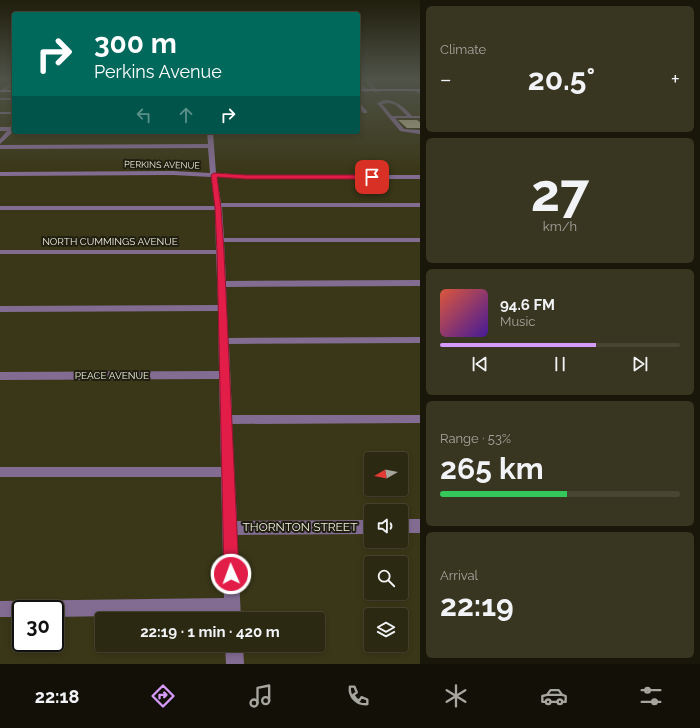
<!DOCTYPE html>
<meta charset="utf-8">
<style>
body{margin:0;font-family:Raleway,sans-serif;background:#383520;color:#f1f3f6;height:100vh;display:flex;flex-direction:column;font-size:15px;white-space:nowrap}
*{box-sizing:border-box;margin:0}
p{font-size:13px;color:#a6a69f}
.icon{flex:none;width:22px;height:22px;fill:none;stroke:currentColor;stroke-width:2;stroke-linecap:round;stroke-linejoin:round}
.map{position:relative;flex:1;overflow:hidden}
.side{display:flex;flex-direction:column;gap:6px;padding:6px;background:#18170a;width:280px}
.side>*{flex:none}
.hud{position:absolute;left:12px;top:12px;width:348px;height:122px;border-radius:4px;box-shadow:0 2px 6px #0003,0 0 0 1px #484532;background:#00695c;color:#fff;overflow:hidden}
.needle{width:26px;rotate:261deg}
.tools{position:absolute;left:364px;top:452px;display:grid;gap:8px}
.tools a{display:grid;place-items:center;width:44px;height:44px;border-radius:4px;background:#2c2912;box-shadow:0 2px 6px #0003,0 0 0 1px #484532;font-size:20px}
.speed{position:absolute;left:12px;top:600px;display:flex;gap:8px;font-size:20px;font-weight:700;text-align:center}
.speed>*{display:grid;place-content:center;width:52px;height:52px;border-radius:50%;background:#2c2912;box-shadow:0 2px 6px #0003,0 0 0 1px #484532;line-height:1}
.speed .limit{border:2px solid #111;border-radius:6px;background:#fff;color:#111}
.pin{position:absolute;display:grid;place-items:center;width:34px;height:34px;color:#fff;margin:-17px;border-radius:8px;box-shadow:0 2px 6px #0006}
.me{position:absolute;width:44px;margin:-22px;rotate:358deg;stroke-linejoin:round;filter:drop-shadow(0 0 3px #0008)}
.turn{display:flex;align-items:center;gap:14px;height:84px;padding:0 16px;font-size:18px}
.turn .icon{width:52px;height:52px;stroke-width:2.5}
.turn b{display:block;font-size:28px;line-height:34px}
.lanes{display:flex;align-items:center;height:38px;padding:0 16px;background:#0003;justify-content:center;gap:20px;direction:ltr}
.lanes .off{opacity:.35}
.big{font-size:30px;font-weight:700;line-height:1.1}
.side .card{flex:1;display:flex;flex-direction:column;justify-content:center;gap:6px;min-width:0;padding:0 14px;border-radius:6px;background:#383520}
.side .dial{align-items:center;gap:0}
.dial b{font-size:52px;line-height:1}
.song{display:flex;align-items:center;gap:12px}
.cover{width:48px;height:48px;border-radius:6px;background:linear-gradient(135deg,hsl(10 70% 55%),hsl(260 70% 35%))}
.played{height:4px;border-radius:2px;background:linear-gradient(90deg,#d69bfa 65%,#484532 65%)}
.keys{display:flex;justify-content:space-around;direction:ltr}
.heat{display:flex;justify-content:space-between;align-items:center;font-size:22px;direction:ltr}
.charge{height:6px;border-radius:3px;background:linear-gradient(90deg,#34c759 53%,#484532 0)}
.trip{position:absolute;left:95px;top:612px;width:230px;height:40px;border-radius:4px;background:#2c2912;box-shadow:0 2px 6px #0003,0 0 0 1px #484532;font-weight:700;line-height:40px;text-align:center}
.dock{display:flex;height:64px;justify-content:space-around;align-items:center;background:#121007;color:#a6a69f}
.dock .icon{width:28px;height:28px}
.dock .active{color:#d69bfa}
.dock b{font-size:18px;color:#f1f3f6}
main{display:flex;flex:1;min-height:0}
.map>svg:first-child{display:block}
.building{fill:#b4b08e}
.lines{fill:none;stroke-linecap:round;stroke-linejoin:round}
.minor{fill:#836c92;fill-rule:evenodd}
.major{fill:#d0a1ed;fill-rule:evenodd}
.route{fill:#e11d48;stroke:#92132f}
.labels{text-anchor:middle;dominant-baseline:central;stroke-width:4;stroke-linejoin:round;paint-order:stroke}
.far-street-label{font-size:9px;fill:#efeedc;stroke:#1f1e10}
.street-label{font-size:10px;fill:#efeedc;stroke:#1f1e10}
.near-street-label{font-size:12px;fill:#efeedc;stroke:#1f1e10}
</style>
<main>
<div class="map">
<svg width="420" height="664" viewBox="0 0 420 664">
<rect width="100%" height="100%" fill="#3a3718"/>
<polygon class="building" points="398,120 417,120 420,122 420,128 407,128"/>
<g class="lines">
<g class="minor">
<polygon points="364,79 368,79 378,92 374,92"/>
<polygon points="13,80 14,80 14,83 5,92 1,92 1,90"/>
<polygon points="358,80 368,90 368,92 364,92 358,84"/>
<polygon points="414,89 420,91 420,94 414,91"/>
<rect x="0" y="98" width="14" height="2"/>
<path d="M384,100c13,0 20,7 28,16h8v2h-25l9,11 16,1v4l-20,-3 -23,-28zM389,103l7,2 11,11h-15l-10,-12z"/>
<polygon points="358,101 367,111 367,113 363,113 358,105"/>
<rect x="0" y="112" width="14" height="2"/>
<polygon points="14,124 14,131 0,144 0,139 7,131 0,131 0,127 10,127"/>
<polygon points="207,132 213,132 216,173 246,175 420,175 420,179 246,179 217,177 221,203 420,203 420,207 222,207 224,238 420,238 420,242 224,242 226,281 420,280 420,286 226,287 228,338 420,337 420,343 229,344 232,415 420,415 420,423 232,424 237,521 371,520 371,534 237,535 241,619 225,619 225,614 55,617 55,609 21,609 21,617 0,617 0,601 224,598 221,477 0,477 0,467 221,467 219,379 0,380 0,372 219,371 218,311 0,312 0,306 218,305 216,254 0,254 0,250 216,250 215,210 0,210 0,206 215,206 211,177 173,175 0,176 0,172 173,171 210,173 208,148 0,149 0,145 208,144"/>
<rect x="401" y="519" width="19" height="14"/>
<polygon points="225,645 243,645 244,664 226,664"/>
</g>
<g class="major">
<rect x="358" y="89" width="62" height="2"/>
<rect x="0" y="90" width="14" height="2"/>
</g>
</g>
<linearGradient id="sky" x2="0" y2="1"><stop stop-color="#201e0d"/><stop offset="0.46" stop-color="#4f5348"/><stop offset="1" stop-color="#4f5348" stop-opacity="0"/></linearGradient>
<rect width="420" height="172" fill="url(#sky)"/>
<polygon class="route" points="214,173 246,175 372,175 375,177 372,179 246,179 217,177 221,208 224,252 239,574 236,579 231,581 226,579 224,574 217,252 215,208 211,175"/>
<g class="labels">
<g class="far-street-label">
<text transform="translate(162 165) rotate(1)">PERKINS AVENUE</text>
</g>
<g class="street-label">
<text x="110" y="241">NORTH CUMMINGS AVENUE</text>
<text x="112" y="375">PEACE AVENUE</text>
</g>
<g class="near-street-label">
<text x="300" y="527">THORNTON STREET</text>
</g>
</g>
</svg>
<div class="tools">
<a><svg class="needle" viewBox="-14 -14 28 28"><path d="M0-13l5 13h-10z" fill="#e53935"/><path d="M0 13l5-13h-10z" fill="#a6a69f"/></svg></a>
<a><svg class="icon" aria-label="sound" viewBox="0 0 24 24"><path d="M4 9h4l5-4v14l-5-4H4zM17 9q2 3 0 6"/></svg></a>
<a><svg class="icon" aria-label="search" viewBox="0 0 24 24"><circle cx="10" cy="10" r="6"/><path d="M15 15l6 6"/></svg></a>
<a><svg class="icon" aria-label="layers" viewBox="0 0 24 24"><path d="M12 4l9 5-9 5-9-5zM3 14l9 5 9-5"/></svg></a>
</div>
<div class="speed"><div class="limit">30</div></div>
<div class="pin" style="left:372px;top:177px;background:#d93025"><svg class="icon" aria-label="arrive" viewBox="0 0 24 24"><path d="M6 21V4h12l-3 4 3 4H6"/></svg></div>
<svg class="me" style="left:231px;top:574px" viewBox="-20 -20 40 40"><circle r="17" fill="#e11d48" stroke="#fff" stroke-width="3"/><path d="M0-11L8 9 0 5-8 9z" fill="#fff"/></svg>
<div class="trip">22:19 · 1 min · 420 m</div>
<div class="hud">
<div class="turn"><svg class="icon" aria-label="right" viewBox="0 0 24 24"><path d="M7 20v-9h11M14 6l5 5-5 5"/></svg><div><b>300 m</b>Perkins Avenue</div></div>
<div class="lanes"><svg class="icon off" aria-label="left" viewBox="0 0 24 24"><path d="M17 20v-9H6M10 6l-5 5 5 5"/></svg><svg class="icon off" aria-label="ahead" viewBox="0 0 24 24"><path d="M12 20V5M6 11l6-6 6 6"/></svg><svg class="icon" aria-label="right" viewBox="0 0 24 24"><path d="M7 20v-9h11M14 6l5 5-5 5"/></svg></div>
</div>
</div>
<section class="side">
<div class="card"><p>Climate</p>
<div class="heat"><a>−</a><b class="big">20.5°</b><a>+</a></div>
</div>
<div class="card dial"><b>27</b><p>km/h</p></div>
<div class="card">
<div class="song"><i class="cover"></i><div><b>94.6 FM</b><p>Music</p></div></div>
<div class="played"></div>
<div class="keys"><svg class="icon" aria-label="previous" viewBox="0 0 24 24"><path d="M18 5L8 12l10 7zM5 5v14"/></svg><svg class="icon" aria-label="pause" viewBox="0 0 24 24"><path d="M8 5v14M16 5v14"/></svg><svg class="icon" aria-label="next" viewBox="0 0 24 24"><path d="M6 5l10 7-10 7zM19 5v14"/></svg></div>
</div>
<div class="card"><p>Range · 53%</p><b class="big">265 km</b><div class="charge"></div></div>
<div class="card"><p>Arrival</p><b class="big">22:19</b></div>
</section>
</main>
<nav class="dock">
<b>22:18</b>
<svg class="icon active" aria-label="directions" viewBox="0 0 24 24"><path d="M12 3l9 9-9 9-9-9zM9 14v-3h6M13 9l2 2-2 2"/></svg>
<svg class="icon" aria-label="music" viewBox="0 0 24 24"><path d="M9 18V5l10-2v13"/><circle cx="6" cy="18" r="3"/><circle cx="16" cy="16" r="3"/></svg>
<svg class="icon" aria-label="phone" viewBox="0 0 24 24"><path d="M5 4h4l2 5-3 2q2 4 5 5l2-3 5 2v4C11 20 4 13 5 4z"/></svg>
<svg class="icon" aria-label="climate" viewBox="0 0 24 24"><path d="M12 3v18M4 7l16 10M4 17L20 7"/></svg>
<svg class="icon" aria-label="car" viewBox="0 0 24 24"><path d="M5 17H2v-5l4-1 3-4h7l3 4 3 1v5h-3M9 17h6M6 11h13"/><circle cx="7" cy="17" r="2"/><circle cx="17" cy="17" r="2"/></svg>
<svg class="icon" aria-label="filters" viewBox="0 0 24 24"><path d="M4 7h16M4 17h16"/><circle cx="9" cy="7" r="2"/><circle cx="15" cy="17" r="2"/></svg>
</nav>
